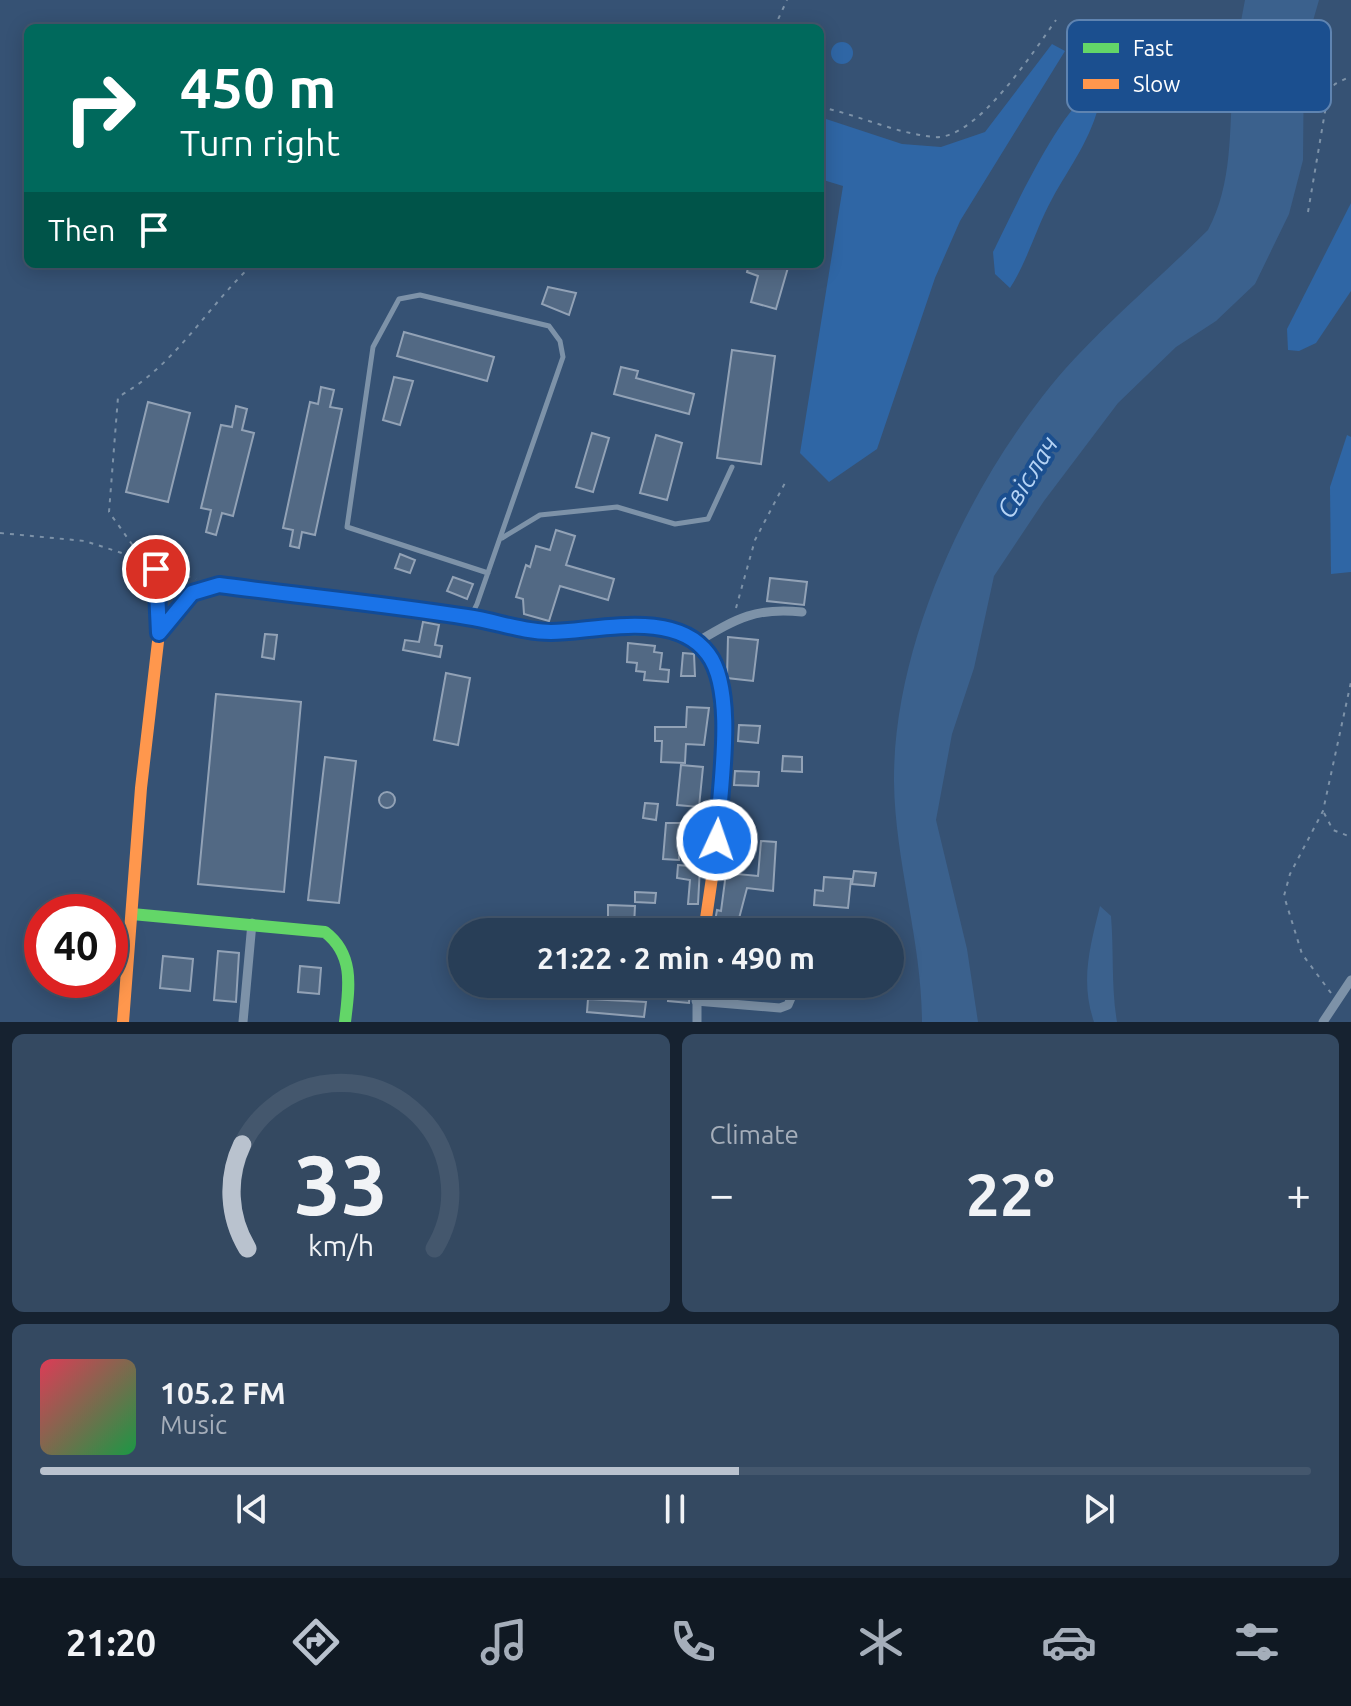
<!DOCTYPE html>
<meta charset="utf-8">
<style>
body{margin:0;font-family:Ubuntu,sans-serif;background:#344961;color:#f1f3f6;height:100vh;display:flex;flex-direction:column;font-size:30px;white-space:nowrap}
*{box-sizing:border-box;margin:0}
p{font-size:26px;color:#a5aeba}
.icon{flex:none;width:44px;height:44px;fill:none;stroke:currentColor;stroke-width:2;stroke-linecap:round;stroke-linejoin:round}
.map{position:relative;height:1022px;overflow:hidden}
.details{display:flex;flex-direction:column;gap:12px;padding:12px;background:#162230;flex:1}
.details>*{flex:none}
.guide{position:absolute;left:24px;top:24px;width:800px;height:244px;border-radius:12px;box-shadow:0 4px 20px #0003,0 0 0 2px #44576d;background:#00695c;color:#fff;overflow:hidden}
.speed{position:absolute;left:24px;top:894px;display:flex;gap:16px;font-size:40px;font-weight:700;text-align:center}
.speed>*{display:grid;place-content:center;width:104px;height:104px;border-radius:50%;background:#283e57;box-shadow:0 4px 20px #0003,0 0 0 2px #44576d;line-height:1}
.speed .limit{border:12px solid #d22;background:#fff;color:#111}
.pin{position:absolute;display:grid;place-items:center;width:68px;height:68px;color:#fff;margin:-34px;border:4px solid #fff;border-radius:50%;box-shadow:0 2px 8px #0007}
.me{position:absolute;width:88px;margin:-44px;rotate:3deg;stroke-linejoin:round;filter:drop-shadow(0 0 6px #0008)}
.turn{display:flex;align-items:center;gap:28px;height:168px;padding:0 24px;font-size:36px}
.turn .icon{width:104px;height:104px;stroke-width:2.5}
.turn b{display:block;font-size:56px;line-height:68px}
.then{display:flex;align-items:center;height:76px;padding:0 24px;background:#0003;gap:16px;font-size:30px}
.big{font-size:60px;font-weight:600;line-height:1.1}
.details .widget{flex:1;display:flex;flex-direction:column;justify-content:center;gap:12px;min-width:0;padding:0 28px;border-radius:12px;background:#344961}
.details .dial{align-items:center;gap:0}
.dial svg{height:208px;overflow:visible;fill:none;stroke:#44576d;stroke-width:7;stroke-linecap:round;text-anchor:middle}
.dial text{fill:#f1f3f6;stroke:none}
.song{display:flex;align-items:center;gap:24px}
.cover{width:96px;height:96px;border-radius:12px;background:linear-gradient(135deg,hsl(350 70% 55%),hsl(140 70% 35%))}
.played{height:8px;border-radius:4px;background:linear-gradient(90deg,#b9c2ce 55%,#44576d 55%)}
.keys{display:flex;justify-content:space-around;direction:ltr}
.heat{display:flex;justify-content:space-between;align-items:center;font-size:44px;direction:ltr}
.details .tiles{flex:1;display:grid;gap:12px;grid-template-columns:1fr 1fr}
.widget:last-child{grid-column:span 2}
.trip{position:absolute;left:448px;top:918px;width:456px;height:80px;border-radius:40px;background:#283e57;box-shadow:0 4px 20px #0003,0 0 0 2px #44576d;font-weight:600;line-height:80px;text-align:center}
.tab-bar{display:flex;height:128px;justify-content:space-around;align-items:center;background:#101923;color:#a5aeba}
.tab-bar .icon{width:56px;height:56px}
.tab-bar .on{color:#b9c2ce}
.tab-bar b{font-size:36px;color:#f1f3f6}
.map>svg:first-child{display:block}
.green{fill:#2f66a5}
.water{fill:#3b618d}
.building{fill:#526984;stroke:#92a2b6;stroke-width:2}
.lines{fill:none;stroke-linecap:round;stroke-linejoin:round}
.path{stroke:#7d92a8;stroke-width:2;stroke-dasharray:4 6;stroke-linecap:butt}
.lane{stroke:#7d92a8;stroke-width:5}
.street{stroke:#7d92a8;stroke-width:9}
.fast{stroke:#63d668;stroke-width:12}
.slow{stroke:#ff974d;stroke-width:12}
.route-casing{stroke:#114b97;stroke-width:20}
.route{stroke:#1a73e8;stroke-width:14}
.labels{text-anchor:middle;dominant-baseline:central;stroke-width:8;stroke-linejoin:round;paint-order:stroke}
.water-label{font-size:26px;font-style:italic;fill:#b5d3f5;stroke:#1b4f8f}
.key{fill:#1b4f8f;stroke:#5f84b1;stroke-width:2}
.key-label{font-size:22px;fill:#fff}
</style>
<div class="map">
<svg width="1351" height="1022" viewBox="0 0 1351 1022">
<rect width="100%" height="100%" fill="#365274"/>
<g class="green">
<circle cx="842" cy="53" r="11"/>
<polygon points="1052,44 1065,51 960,221 935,278 877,449 829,482 800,453 843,186 820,179 820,117 902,144 941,147 985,132"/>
<path d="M1092,92l8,8c-8,38 -30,66 -48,99 -16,29 -24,61 -42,89l-15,-14 -2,-22c17,-34 68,-146 99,-160z"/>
<polygon points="1351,203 1351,291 1316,343 1299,351 1288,350 1287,329"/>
<polygon points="1347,435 1351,437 1351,572 1331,574 1330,487"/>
</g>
<g class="water">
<path d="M1245,0h74l-15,52 -1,108 -14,54 -34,70 -39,37 -40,26 -58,56 -74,98 -50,75 -20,92 -22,66 -16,86 31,129 11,73h-56c0,-80 -27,-160 -28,-240 -1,-132 68,-282 148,-385 48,-62 111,-112 166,-167 25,-47 21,-98 25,-151 2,-26 7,-53 12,-79z"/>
<path d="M1100,906l11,10c3,36 0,70 6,106h-23c-14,-41 -4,-75 6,-116z"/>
</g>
<g class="building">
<polygon points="749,264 789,264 776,309 751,302 758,276 747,272"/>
<polygon points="548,287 576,293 569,315 542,304"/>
<polygon points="404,332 494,357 487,381 397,356"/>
<polygon points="732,350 775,356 761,464 717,458"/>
<polygon points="621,367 638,371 636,378 694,394 689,414 614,394"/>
<polygon points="394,377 413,381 400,425 383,420"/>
<polygon points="321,387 334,390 330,407 342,409 315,535 302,532 299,548 290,546 293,530 283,528 310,402 318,404"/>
<polygon points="148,402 190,413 168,502 126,492"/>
<polygon points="236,406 247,409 242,430 254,433 233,516 222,513 216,535 206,532 211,510 201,508 221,425 232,427"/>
<polygon points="592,433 609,438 593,492 576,487"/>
<polygon points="656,435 682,443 667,500 640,493"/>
<polygon points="556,530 575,536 566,565 614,579 608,600 560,586 549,621 524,614 523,599 516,597 526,565 530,567 536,546 550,550"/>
<polygon points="400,554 415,560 410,573 395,568"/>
<polygon points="453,577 473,584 467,599 447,591"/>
<polygon points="770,578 807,582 804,605 767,601"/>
<polygon points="423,622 439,625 435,645 442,646 440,657 403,650 405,640 419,642"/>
<polygon points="265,634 277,635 274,659 262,657"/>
<polygon points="728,637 758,640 753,681 727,678"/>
<polygon points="628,643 655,646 654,652 662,653 660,669 669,670 668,682 644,680 645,672 636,671 637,663 627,662"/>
<polygon points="683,653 694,654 695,676 681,676"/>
<polygon points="446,673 470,678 458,745 434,740"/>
<polygon points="216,694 301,702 284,892 198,884"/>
<polygon points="687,707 709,708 704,745 686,744 685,763 661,762 662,741 655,741 655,727 686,727"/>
<polygon points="739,725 760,726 758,743 738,741"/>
<polygon points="783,756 802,757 802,772 782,771"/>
<polygon points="325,757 356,761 339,903 308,900"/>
<polygon points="681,765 703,767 699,807 677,805"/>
<polygon points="735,771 759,772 758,786 734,785"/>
<circle cx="387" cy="800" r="8"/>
<polygon points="645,803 658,804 656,820 643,818"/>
<polygon points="666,823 691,823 691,834 680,834 679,860 663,859"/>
<polygon points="732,824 752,824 751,840 731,839"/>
<polygon points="761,841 776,842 773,891 747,888 736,930 723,929 724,922 715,921 717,910 721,911 726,873 758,876"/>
<polygon points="678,865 700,867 698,904 688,904 690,880 677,878"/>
<polygon points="854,871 876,873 874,886 852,884"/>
<polygon points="824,877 851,879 848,908 814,905 815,890 823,891"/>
<polygon points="635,892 656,893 655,903 635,902"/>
<polygon points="608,905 635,906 634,926 608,925"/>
<polygon points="218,951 239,953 236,1002 214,1000"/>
<polygon points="163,956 193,959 190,991 160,988"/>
<polygon points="300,966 321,968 319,994 298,992"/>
<polygon points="561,984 583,984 582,996 560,993"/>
<polygon points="735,986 755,989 754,998 733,997"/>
<polygon points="669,988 690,989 689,1003 668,1001"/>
<polygon points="588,999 646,1002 644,1017 587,1012"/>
</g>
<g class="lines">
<g class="path">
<polyline points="774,28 787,0"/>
<path d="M820,107c39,8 74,26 114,30 42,4 100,-86 122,-117"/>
<polyline points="1308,212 1328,94 1335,84 1351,76"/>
<polyline points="0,533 85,541 143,560"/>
<path d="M144,561l-35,-49 9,-115c58,-32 88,-89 135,-133"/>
<polyline points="167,571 196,579"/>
<polyline points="736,608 755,540 786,481"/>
<polyline points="1324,813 1333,830 1351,837"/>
<polyline points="1331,993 1302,954 1284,896 1290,874 1323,811 1351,682"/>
</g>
<g class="lane">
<polyline points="502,538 540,515 617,507 675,524 708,519 732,467"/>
<polyline points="471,616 477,604 563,357 560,341 549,326 420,295 399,299 373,347 347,527 488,573"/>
</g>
<g class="street">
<polyline points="156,569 159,633"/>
<path d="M697,642c39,-23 58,-35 105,-30"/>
<polyline points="813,932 814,930"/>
<polyline points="696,1001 780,1008 788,1005 797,984"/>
<polyline points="243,1022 252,923"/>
<polyline points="697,1022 697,984"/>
<polyline points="1323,1022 1351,980"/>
</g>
<g class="fast">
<polyline points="310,597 471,617 532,630 664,629 692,640 710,655 718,678 722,734 719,830"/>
<path d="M132,914l193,18c30,23 24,56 20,90"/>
</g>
<g class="slow">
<polyline points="704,932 719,830"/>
<polyline points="123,1022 141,788 159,633 192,593 219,585 310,597"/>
</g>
</g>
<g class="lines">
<defs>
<path id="route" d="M156,569l3,64 33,-40 27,-8c83,11 166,19 248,32 29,4 55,15 84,15 47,-1 124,-23 157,22 29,38 11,138 9,186"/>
</defs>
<use href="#route" class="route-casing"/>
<use href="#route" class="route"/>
</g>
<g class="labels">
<g class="water-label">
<text transform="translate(1027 477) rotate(-58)">Свіслач</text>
</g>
</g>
<rect x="1067" y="20" width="264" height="92" rx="12" class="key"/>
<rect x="1083" y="43" width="36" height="10" fill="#63d668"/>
<rect x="1083" y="79" width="36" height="10" fill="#ff974d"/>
<g class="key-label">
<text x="1133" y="56">Fast</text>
<text x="1133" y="92">Slow</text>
</g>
</svg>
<div class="speed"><div class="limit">40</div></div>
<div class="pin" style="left:156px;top:569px;background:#d93025"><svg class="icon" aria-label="arrive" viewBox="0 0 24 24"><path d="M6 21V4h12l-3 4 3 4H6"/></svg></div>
<svg class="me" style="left:717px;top:840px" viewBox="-20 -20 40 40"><circle r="17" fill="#1a73e8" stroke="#fff" stroke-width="3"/><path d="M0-11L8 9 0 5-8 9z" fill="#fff"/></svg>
<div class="trip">21:22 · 2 min · 490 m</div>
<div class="guide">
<div class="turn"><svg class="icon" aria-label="right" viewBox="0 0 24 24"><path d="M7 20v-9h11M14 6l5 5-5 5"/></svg><div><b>450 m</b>Turn right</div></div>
<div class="then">Then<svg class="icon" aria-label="arrive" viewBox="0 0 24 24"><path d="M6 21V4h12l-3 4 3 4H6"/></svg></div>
</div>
</div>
<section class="details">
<div class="tiles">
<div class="widget dial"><svg viewBox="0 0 100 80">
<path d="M14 69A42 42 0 1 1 86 69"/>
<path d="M14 69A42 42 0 0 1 12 29" stroke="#b9c2ce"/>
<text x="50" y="56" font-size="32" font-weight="700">33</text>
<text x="50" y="72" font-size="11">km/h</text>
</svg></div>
<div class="widget"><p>Climate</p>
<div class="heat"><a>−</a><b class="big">22°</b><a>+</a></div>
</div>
<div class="widget">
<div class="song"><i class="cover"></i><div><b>105.2 FM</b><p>Music</p></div></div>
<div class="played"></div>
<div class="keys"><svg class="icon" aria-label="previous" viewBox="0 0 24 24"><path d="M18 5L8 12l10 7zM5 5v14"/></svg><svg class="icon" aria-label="pause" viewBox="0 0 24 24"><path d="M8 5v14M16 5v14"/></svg><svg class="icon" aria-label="next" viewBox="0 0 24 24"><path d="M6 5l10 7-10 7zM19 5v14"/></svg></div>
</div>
</div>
</section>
<nav class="tab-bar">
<b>21:20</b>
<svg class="icon on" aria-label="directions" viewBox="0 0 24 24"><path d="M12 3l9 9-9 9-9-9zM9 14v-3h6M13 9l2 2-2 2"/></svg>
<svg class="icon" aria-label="music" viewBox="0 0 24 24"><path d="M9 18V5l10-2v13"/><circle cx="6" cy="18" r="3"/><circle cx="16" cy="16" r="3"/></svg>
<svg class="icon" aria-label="phone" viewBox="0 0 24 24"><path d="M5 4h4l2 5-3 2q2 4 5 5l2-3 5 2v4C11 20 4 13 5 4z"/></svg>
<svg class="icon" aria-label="climate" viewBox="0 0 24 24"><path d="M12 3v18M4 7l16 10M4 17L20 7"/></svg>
<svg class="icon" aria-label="car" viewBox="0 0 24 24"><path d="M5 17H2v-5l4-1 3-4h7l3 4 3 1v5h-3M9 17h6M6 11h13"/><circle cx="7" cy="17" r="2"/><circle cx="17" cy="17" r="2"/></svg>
<svg class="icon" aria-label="filters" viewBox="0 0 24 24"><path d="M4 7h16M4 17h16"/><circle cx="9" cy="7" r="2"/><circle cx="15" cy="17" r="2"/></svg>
</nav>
